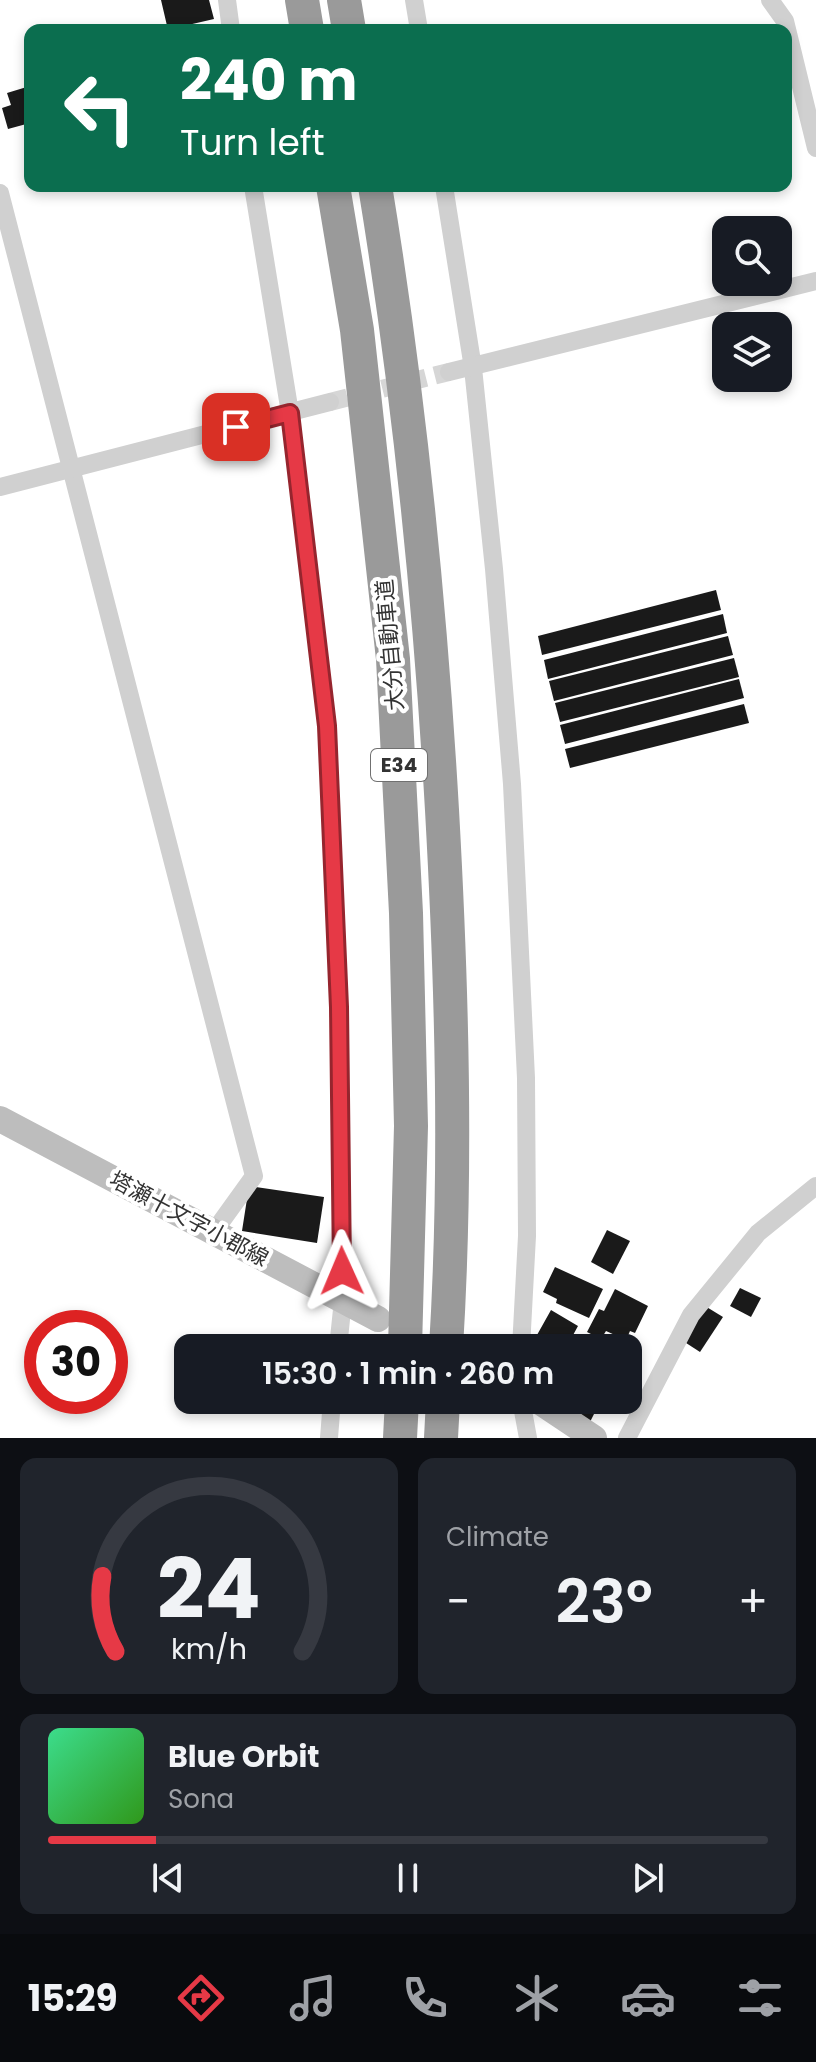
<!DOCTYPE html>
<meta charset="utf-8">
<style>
body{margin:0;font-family:Poppins,"Noto Sans JP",sans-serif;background:#20242c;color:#f1f3f6;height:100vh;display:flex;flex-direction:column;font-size:30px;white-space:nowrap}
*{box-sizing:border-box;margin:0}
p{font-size:26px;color:#9ea1a6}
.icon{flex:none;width:44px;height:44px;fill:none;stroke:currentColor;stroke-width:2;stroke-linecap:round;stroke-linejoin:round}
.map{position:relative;height:1438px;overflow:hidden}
.drawer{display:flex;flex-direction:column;gap:20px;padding:20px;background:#0d0f14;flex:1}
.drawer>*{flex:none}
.guide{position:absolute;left:24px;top:24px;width:768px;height:168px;border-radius:16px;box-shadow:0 4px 12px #0003;background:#0b6e4f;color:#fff;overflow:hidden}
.buttons{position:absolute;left:712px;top:216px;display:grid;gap:16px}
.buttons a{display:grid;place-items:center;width:80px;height:80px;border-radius:16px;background:#171b24;box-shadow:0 4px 12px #0003;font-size:40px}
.speed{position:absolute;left:24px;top:1310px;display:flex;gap:16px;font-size:40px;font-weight:700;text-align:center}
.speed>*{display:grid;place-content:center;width:104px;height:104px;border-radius:50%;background:#171b24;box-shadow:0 4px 12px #0003;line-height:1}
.speed .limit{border:12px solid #d22;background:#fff;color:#111}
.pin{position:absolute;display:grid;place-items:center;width:68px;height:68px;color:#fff;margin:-34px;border-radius:16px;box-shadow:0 4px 12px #0006}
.me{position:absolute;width:88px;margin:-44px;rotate:359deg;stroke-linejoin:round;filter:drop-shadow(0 0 6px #0008)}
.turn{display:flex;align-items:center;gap:28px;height:168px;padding:0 24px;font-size:36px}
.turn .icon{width:104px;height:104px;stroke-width:2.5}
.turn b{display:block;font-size:56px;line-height:68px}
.big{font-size:60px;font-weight:600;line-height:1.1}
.drawer .widget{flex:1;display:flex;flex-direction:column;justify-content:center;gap:12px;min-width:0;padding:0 28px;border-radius:16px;background:#20242c}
.drawer .dial{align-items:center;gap:0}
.dial svg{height:208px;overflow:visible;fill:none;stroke:#363941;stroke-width:7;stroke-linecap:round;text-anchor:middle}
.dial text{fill:#f1f3f6;stroke:none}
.song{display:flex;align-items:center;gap:24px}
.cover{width:96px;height:96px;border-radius:12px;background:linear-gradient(135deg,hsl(150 70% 55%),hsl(110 70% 35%))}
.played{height:8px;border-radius:4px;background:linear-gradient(90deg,#e63946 15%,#363941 15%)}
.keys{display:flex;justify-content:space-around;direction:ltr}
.heat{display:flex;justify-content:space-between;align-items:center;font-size:44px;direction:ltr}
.drawer .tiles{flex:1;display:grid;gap:20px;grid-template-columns:1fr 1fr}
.widget:last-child{grid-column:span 2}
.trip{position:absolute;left:174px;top:1334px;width:468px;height:80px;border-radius:16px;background:#171b24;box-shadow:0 4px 12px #0003;font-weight:600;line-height:80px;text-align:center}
.dock{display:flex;height:128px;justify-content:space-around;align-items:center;background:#090b0e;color:#9ea1a6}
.dock .icon{width:56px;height:56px}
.dock .current{color:#e63946}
.dock b{font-size:36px;color:#f1f3f6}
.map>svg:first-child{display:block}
.building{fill:#1a1a1a}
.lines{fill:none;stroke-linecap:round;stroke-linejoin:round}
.minor-tunnel{stroke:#d6d6d6;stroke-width:18;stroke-dasharray:18 9;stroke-linecap:butt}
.minor{stroke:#d0d0d0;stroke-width:18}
.secondary{stroke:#bdbdbd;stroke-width:26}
.motorway{stroke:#9a9a9a;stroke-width:34}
.route-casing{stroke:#96252e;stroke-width:20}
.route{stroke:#e63946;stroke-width:14}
.labels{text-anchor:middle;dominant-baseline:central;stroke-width:8;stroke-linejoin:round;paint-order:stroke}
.shield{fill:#fff;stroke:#707070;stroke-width:2}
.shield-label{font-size:20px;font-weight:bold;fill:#333}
.street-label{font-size:22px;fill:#333;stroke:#fff}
</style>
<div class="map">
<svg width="816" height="1438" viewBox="0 0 816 1438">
<rect width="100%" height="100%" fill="#fff"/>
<g class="building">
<polygon points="161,0 209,0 214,19 188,25 189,30 168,30"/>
<polygon points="30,86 30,123 8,129 2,108 11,105 7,93"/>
<polygon points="716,590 721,610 542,655 538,636"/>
<polygon points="723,614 727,633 548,679 544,660"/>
<polygon points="728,636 733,655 554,701 549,681"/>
<polygon points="734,658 739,677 560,722 555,703"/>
<polygon points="739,679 744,698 565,744 560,725"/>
<polygon points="744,704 749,723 570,768 565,749"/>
<polygon points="249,1186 324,1197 317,1243 242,1231"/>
<polygon points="607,1230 630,1241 613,1274 591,1262"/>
<polygon points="555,1267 603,1289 589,1318 556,1303 557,1299 543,1292"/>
<polygon points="740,1288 761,1298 751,1317 730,1306"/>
<polygon points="615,1289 648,1306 635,1333 630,1331 626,1340 606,1331 601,1339 587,1332 599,1309 604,1311"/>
<polygon points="705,1306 723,1317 700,1352 683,1341"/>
<polygon points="551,1310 578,1326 566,1348 545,1348 548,1342 537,1335"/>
<polygon points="551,1400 601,1400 589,1424"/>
</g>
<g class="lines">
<polyline class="minor-tunnel" points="330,402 449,372"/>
<g class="minor">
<polyline points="227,0 231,30"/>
<polyline points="414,0 419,30"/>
<polyline points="770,0 785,21 816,148"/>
<polyline points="253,186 290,413 327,726 339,1007 343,1300 338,1348"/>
<polyline points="444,186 473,368 494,569 512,784 526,1078 527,1236 521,1348"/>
<polyline points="0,193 254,1176 213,1233"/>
<polyline points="449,372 816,281"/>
<polyline points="0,487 330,402"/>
<polyline points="521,1400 528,1438"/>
<polyline points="329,1438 332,1400"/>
<polyline points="627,1438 691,1315 758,1233 816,1186"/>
</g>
<g class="secondary">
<polyline points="0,1119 378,1319"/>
<polyline points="537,1400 594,1438"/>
</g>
<g class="motorway">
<polyline points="302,0 307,30"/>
<polyline points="344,0 349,30"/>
<polyline points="333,186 357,330 393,659 406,913 411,1126 405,1348"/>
<path d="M375,186c34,207 55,415 67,624 10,179 15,359 4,538"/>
<polyline points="400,1438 402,1400"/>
<polyline points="441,1438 443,1400"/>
</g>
</g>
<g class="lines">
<defs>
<polyline id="route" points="236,427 290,413 327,726 339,1007 342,1271"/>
</defs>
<use href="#route" class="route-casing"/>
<use href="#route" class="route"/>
</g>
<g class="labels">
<rect class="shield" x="371" y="749" width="56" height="32" rx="6"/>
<g class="shield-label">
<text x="399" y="765">E34</text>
</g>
<g class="street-label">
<text transform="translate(390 645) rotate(-95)">大分自動車道</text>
<text transform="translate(189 1219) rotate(28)">塔瀬十文字小郡線</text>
</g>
</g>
</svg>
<div class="buttons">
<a><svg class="icon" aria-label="search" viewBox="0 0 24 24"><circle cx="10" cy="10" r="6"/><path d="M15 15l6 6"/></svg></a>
<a><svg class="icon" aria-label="layers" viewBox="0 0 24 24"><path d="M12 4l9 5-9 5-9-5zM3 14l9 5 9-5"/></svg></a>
</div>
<div class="speed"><div class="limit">30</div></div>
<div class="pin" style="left:236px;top:427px;background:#d93025"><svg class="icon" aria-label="arrive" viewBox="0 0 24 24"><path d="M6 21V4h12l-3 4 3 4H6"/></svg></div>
<svg class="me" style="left:342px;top:1271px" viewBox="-20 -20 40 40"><path d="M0-17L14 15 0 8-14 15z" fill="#e63946" stroke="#fff" stroke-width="4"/></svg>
<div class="trip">15:30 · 1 min · 260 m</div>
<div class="guide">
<div class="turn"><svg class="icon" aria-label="left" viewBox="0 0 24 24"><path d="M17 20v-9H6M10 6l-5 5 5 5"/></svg><div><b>240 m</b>Turn left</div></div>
</div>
</div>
<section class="drawer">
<div class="tiles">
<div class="widget dial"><svg viewBox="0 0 100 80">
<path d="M14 69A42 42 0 1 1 86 69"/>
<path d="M14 69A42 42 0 0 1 9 40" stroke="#e63946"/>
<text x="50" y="56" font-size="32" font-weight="700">24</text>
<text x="50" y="72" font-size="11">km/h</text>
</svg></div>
<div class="widget"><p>Climate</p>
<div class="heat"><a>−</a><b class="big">23°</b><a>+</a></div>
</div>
<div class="widget">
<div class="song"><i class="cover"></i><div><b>Blue Orbit</b><p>Sona</p></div></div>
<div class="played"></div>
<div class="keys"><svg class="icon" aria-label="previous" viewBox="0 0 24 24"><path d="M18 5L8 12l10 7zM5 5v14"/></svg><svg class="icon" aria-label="pause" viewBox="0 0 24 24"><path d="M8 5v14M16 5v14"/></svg><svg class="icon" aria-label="next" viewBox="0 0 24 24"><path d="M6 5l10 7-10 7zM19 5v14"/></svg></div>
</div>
</div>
</section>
<nav class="dock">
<b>15:29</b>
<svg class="icon current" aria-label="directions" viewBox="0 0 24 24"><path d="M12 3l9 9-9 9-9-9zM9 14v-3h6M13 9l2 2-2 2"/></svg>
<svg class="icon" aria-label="music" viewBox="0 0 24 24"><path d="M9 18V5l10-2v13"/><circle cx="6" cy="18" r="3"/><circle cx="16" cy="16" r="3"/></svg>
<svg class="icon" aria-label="phone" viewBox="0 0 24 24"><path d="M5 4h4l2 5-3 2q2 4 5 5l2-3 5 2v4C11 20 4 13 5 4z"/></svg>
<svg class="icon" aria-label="climate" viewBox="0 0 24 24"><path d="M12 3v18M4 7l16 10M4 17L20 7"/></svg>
<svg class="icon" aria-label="car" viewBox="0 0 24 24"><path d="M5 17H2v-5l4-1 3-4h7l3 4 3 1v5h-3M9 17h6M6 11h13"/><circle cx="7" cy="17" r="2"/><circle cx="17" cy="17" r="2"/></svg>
<svg class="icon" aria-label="filters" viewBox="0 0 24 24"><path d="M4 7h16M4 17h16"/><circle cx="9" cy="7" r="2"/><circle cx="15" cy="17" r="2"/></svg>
</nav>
